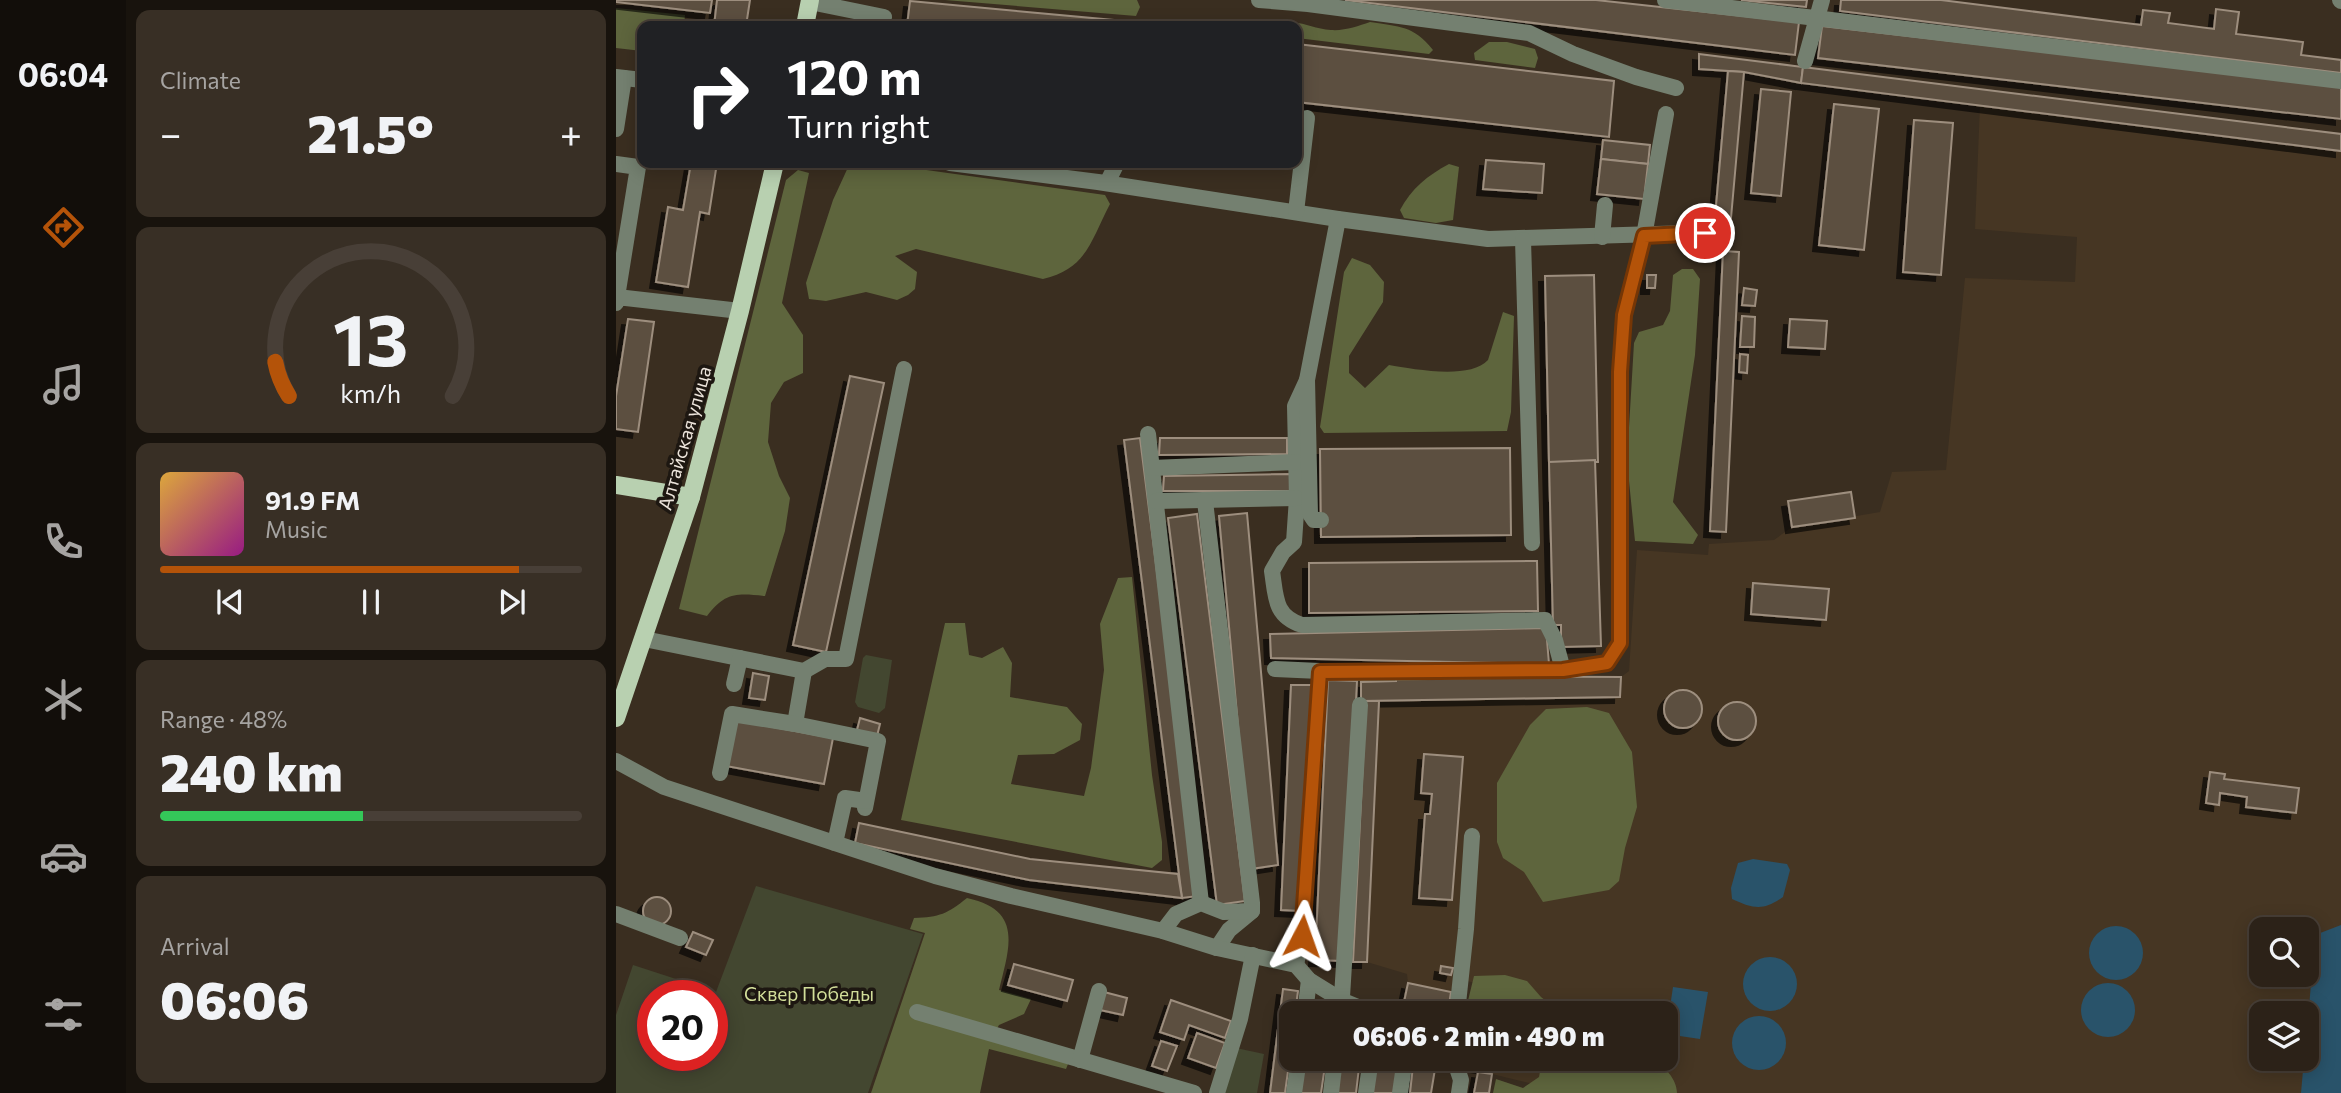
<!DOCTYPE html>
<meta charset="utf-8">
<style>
body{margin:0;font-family:Commissioner,sans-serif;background:#382f25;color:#f1f3f6;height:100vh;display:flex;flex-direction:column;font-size:26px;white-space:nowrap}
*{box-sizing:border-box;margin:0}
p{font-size:23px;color:#a6a4a2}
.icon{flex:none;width:38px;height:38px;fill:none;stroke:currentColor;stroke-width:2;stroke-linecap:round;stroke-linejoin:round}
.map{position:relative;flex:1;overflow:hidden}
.side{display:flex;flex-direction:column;gap:10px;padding:10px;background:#18130d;width:490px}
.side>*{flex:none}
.hud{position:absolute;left:21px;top:21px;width:665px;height:147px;border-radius:14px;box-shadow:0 4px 18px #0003,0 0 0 2px #483f37;background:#202124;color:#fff;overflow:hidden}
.buttons{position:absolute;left:1633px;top:917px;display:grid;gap:14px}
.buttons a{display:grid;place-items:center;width:70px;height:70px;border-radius:14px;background:#2c2218;box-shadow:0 4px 18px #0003,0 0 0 2px #483f37;font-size:35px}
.speed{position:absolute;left:21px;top:980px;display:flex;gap:14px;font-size:35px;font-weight:700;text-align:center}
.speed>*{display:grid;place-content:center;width:91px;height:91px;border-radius:50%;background:#2c2218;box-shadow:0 4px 18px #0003,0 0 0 2px #483f37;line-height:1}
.speed .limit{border:10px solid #d22;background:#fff;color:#111}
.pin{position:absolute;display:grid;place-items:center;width:60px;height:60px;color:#fff;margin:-30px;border:4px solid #fff;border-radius:50%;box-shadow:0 2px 7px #0007}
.me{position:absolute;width:77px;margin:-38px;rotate:4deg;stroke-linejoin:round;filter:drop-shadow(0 0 5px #0008)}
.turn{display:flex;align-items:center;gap:24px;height:147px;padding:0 35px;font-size:32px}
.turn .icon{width:91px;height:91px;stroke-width:2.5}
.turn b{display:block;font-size:49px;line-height:60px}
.big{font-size:52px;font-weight:800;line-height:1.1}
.side .card{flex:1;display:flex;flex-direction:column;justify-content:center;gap:10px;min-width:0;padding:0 24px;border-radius:14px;background:#382f25}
.side .dial{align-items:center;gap:0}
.dial svg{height:182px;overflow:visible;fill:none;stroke:#483f37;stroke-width:7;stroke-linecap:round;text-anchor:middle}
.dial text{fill:#f1f3f6;stroke:none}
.song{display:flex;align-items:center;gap:21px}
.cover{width:84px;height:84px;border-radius:10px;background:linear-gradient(135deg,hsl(40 70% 55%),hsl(310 70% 35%))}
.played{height:7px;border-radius:4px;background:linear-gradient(90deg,#b45309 85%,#483f37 85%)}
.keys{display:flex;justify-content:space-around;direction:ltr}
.heat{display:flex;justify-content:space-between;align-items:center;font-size:38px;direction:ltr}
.charge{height:10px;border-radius:5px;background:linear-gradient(90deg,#34c759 48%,#483f37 0)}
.trip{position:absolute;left:663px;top:1001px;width:399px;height:70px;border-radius:14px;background:#2c2218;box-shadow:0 4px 18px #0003,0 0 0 2px #483f37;font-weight:800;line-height:70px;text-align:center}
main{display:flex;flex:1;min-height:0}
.dock{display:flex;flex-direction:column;width:126px;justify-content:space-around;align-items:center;background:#120e0a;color:#a6a4a2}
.dock .icon{width:49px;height:49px}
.dock .on{color:#b45309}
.dock b{font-size:32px;color:#f1f3f6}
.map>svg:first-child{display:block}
.built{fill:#463623;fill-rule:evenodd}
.green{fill:#434730;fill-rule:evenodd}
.forest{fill:#5e653d}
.water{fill:#29536a}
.building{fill:#5c4f40;stroke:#9d8e7e;stroke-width:2;filter:url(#shadow)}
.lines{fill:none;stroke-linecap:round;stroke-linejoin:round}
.minor{stroke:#748070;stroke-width:16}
.major{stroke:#b8d0b0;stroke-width:18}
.route-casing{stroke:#753606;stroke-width:18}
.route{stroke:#b45309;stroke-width:12}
.labels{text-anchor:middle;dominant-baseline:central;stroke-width:7;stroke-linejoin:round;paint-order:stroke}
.street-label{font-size:19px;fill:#ece4db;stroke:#1d1711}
.park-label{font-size:19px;fill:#d1dd99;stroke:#1d1711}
</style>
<main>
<nav class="dock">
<b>06:04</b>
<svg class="icon on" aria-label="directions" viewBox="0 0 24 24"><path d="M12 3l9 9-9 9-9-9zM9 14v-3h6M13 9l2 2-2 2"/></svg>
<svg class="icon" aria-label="music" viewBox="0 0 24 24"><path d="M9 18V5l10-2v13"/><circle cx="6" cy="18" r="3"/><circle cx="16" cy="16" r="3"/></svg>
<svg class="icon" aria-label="phone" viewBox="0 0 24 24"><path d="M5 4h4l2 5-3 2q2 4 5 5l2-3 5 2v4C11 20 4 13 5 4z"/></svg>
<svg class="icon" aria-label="climate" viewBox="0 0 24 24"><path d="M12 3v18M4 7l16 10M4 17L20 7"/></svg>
<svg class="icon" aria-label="car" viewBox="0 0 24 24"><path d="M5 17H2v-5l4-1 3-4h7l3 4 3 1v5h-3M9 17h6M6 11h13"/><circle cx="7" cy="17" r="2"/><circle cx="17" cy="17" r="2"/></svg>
<svg class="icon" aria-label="filters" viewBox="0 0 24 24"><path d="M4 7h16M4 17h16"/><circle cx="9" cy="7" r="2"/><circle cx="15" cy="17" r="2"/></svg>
</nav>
<section class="side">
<div class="card"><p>Climate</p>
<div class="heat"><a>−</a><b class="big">21.5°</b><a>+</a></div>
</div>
<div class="card dial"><svg viewBox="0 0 100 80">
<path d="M14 69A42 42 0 1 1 86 69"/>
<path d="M14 69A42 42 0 0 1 8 54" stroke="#b45309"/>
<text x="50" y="56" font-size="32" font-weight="700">13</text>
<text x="50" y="72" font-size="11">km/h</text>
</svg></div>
<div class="card">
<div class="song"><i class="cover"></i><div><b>91.9 FM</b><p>Music</p></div></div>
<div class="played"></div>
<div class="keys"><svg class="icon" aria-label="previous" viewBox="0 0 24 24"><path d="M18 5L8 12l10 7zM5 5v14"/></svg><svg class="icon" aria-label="pause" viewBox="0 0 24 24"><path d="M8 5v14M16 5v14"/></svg><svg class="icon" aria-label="next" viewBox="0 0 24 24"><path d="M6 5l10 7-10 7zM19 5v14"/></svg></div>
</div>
<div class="card"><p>Range · 48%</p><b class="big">240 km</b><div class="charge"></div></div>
<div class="card"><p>Arrival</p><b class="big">06:06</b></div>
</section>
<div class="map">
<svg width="1725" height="1093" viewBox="0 0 1725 1093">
<defs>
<filter id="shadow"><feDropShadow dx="-6" dy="6" stdDeviation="0" flood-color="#0009"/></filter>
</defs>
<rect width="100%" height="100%" fill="#3a2e20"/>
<path class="built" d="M1364,105l361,46v942h-770l-79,-19 3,-5 -32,-5 1,-5h202v-46h-194l5,-30 -23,-4 -3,13 -43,-9 -1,-9 -40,-12 12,-261 241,-4 1,-20 8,-6 8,-121 71,5 1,-11 65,-4 18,-13 88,-15 12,-40 54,-2 19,-192 110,4 2,-45 -102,-8zM1645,929h45v46h-45zM1645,1013h45v46h-45z"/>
<g class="green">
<polygon points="250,655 276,660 269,708 263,713 242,707 239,702 247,658"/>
<path d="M140,886l167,48 -55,159h-252v-78l17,-50 83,27zM37,996h59v59h-59z"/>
<polygon points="620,1048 648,1054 641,1093 605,1093"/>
</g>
<g class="forest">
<polygon points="329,0 521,0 524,7 520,16"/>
<polygon points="0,8 69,15 68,26 26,26 26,51 0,48"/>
<path d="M754,22c30,5 43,3 63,28l-4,4 -132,-16v-12h-20c22,-9 34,3 54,4 14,1 27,-4 39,-8z"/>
<polygon points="873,42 891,42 919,49 922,58 919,68 859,60 858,53"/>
<path d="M234,163h26l229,32 5,9c-19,36 -23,65 -67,75l-127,-30 -21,7 22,16 -2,17 -7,6 -11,5 -31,-8 -40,9 -17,-2 -3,-16 27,-83z"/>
<path d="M833,164l10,3 -6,53 -17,3 -32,-5 -4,-8c11,-21 28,-35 49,-46z"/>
<path d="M182,170l11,3 -27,130 21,32v38l-19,9 -13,21 -3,39 11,34 11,22 -5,33 -20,65c-28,-3 -40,-4 -58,20l-28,-7 107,-429z"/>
<path d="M736,258l18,7 14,17 -1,20 -34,54v17l16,15 24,-23c24,4 81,15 99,-5l15,-48 11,4 -3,96 -4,19 -183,2 -4,-6 24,-155z"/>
<polygon points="1066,269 1077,269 1084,279 1079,355 1057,502 1082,535 1077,544 1019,541 1011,461 1018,343 1023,332 1047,325 1054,311 1057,275"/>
<polygon points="516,577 536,775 546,842 546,860 536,868 285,820 329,623 349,623 353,655 366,658 387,647 396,663 394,697 451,707 466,724 464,740 438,754 402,755 395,784 468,796 475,768 488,670 484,624 502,578"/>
<polygon points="971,707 993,713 1016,752 1021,807 1009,848 1003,881 993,890 927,902 908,872 887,858 881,842 881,783 914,725 930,709"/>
<path d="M351,898c57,12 42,50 32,92l32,9 -7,15 -25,11 -7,12 78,22 -4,10 -77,-20 -9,44h-109l54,-160 -15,-4 4,-11c26,-1 33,-4 53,-20z"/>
<polygon points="889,975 911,981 925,997 945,1013 849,1013 858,976"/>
<path d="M916,1059h121c11,7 24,20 24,34h-184l3,-14 27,9 16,-11 2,-11z"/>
</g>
<g class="water">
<path d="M1137,859l34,5 3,6 -7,27c-20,14 -29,12 -51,2l-1,-11 7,-25z"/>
<polygon points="1725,925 1725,1093 1685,1093 1688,1059 1690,1059 1691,1032 1699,935"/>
<circle cx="1500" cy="953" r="27"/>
<circle cx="1154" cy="984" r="27"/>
<circle cx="1492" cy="1010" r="27"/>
<polygon points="1057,987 1092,992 1084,1039 1050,1034"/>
<circle cx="1143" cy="1043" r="27"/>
</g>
<g class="building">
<polygon points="0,0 96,0 94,13 0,2"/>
<polygon points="101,0 134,0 130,26 98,26"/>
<polygon points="729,0 980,0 1183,22 1179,55"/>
<polygon points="1125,0 1191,0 1190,7"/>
<polygon points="1225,0 1325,0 1525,25 1527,10 1554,13 1552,23 1598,29 1600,9 1623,12 1620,34 1687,42 1685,55 1725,60 1725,73 1224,11"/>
<polygon points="294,1 519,22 518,26 291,26"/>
<polygon points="1206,26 1725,86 1725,119 1202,58"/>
<polygon points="681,44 998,81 993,137 681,102"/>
<polygon points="1083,54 1187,67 1185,83 1128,72 1083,69"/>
<polygon points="1187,67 1725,134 1725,151 1185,83"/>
<polygon points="1112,71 1128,72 1115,218 1099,217"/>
<polygon points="1145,89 1175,92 1165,196 1135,193"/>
<polygon points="1218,104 1263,109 1248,250 1203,245"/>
<polygon points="1298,120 1337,123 1325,275 1287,272"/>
<polygon points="987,140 1034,145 1032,164 985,159"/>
<polygon points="985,159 1032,164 1028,199 981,194"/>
<polygon points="870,160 928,164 926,193 867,189"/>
<polygon points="75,163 101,163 93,214 84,212 72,287 40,282 52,207 67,210"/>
<polygon points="1107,251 1123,252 1110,532 1094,531"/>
<polygon points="978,275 982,462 933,462 929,276"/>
<polygon points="1031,275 1040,275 1039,288 1031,288"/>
<polygon points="1128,288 1141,290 1139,306 1126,305"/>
<polygon points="1126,316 1139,317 1138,347 1124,347"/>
<polygon points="12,319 38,322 22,432 0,429 0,396"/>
<polygon points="1174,319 1211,321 1209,349 1172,347"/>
<polygon points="1124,354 1132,355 1131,373 1123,372"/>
<polygon points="234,376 268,383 210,652 177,645"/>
<polygon points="524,438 582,896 566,898 508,440"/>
<polygon points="544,438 671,438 671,454 543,455"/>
<polygon points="894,448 895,535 705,537 704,449"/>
<polygon points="979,460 985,646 945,647 945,625 937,625 933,462"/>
<polygon points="678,474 677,491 547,491 548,476"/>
<polygon points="1235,492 1239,518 1176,527 1172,501"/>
<polygon points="631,513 662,865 635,869 603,516"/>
<polygon points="581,514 629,901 601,905 552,518"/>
<polygon points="921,561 922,611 693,613 693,563"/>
<polygon points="1137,583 1213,589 1210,620 1135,614"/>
<polygon points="930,628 933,664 655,658 654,634"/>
<polygon points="137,673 153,676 149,700 133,698"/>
<polygon points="780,676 1005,677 1004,697 745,701 745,682 780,681"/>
<polygon points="712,680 741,681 727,961 699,960"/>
<polygon points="675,685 696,685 685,911 665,910"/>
<circle cx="1067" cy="709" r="19"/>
<polygon points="750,701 763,701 751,962 737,962"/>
<circle cx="1121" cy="721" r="19"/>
<polygon points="244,718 264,724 261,736 241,730"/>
<polygon points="119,720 217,738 208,784 110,766"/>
<polygon points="808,754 847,757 836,900 803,898 809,814 814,814 816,794 805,793"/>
<polygon points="1594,772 1609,774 1608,779 1683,788 1680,813 1630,807 1631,797 1604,793 1603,805 1590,803"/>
<polygon points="243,823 414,859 562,874 566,898 413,880 239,843"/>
<circle cx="41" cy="911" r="14"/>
<polygon points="77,932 97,940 90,955 70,947"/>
<polygon points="398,964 457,980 451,1001 392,985"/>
<polygon points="825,966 837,968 835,975 824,973"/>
<polygon points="792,983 835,992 832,1011 788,1002"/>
<polygon points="667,989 682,991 679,1013 676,1013 676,1042 669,1093 654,1093"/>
<polygon points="488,992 511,998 507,1015 484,1010"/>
<polygon points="555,1000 615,1021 609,1038 573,1025 568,1040 544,1032"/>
<polygon points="581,1033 609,1043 600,1068 572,1058"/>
<polygon points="545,1041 561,1046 551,1071 536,1066"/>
<polygon points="689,1059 710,1059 705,1093 684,1093"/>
<polygon points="723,1059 744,1059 740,1093 719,1093"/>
<polygon points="760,1059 784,1059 779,1093 756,1093"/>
<polygon points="848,1059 881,1059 879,1069 847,1064"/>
<polygon points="797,1066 819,1069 815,1093 794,1093"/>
<polygon points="862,1072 876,1074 873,1093 858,1093"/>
</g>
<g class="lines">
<g class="minor">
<polyline points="643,0 692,4 913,33 957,54 1020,77 1060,88"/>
<polyline points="1049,0 1725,81"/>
<polyline points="1724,0 1725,1"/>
<polyline points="194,2 268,17"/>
<polyline points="1189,61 1206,0"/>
<polyline points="0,77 26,80"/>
<polyline points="0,129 8,78"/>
<polyline points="334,163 482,182 722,219 872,239 1106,232"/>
<polyline points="0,164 22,167 1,297"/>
<polyline points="491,183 501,163"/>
<polyline points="680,212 691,118"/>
<polyline points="986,237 989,205"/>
<polyline points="907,240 916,543"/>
<polyline points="0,303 1,297 124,311"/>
<path d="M691,380l-12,26 2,92 -3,44 -11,10 -11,19c4,26 2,45 30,54l243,-5 10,20 8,30"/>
<polyline points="532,434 585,903"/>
<polyline points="536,468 680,462"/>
<polyline points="540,501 681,498"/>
<polyline points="589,501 636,903 636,911 613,930 601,948"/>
<polyline points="705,520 698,520 694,514 691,380 722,219"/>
<polyline points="28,639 188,671 209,659 230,659 288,369"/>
<polyline points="659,669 749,673 947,670 991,663 1004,643 1004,371 1008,315 1028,236 1050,114"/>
<polyline points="118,684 124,658"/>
<polyline points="179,724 188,671"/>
<polyline points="0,761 48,787 319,876 395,896 547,931 601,948 680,965 693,980 727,1001 756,1013"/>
<polyline points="104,773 116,714 179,724 262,741 249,808"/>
<polyline points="219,843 229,798 250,801"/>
<polyline points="0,914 64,938"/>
<polyline points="547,931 560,914 585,903 608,912 636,911"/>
<polyline points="680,965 686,936 704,672"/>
<polyline points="301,1012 578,1093"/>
<polyline points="689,1013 693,980"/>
<polyline points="725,1013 744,705"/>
<polyline points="841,1013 850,929 856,836"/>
<polyline points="838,1059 845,1080 843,1093"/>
<polyline points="464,1060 483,991"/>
<polyline points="601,1093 624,1019 637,955"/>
<polyline points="678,1093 683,1059"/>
<polyline points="715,1093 719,1059"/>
<polyline points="750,1093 755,1059"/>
<polyline points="784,1093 789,1059"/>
</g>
<g class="major">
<polyline points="189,26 194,0"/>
<polyline points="0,485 75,497"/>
<polyline points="0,718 75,497 124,311 159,163"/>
</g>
</g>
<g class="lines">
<defs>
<polyline id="route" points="686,936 704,672 947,670 991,663 1004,643 1004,372 1008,315 1028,236 1089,233"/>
</defs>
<use href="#route" class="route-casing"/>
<use href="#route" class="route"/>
</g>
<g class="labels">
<g class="street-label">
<text transform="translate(68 438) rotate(-74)">Алтайская улица</text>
</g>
<g class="park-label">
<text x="193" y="993">Сквер Победы</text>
</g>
</g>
</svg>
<div class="buttons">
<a><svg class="icon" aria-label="search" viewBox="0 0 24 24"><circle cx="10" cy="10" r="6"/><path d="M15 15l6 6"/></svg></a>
<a><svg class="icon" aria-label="layers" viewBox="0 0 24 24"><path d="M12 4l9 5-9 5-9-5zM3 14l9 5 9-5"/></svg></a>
</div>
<div class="speed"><div class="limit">20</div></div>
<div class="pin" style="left:1089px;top:233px;background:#d93025"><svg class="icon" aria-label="arrive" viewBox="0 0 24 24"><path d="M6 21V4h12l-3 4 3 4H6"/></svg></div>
<svg class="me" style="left:686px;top:936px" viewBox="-20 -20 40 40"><path d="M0-17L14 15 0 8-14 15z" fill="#b45309" stroke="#fff" stroke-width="4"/></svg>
<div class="trip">06:06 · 2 min · 490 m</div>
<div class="hud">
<div class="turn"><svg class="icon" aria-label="right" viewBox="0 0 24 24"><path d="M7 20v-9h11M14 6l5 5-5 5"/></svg><div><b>120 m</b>Turn right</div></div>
</div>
</div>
</main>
